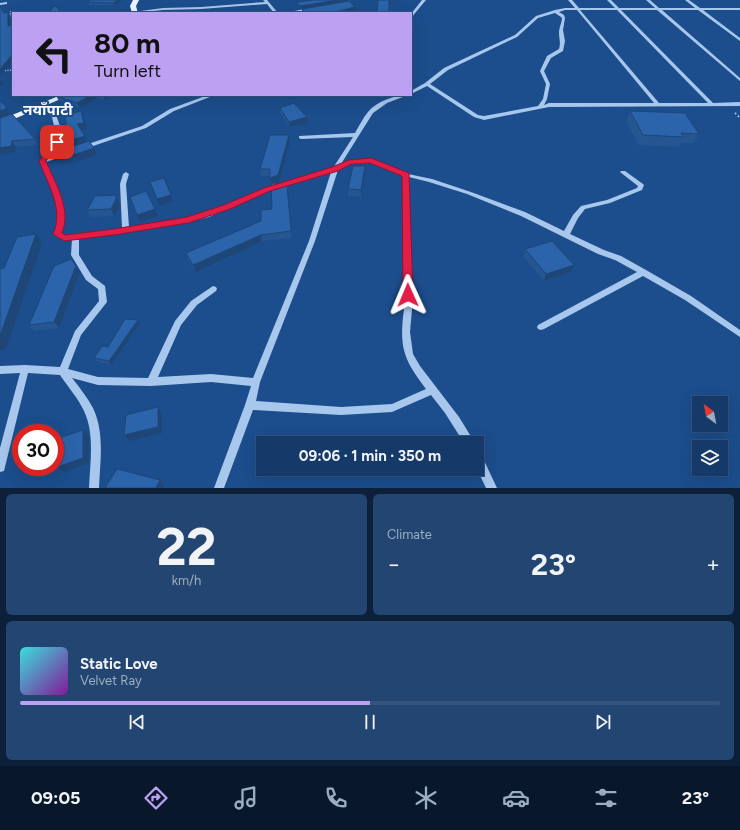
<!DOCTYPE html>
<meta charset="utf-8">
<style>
body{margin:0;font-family:Figtree,"Noto Sans Devanagari",sans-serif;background:#224571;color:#f1f3f6;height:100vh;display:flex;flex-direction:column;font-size:15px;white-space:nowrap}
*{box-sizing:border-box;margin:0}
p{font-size:13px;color:#9dadc0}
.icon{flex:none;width:22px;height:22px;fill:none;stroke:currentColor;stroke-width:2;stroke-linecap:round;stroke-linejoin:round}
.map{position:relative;height:488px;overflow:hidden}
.sheet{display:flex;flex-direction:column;gap:6px;padding:6px;background:#0c203a;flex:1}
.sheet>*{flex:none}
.top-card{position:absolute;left:12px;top:12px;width:400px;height:84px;border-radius:0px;box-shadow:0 4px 16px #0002,0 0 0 1px #34547d;background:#bca0f2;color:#111;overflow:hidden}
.needle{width:26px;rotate:328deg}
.controls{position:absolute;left:692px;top:396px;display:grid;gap:8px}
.controls a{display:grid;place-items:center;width:36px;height:36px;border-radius:0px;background:#153a69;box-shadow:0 4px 16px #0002,0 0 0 1px #34547d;font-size:20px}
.speed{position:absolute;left:12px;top:424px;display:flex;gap:8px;font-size:20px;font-weight:700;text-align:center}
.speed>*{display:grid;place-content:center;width:52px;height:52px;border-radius:50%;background:#153a69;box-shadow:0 4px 16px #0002,0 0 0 1px #34547d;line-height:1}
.speed .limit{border:6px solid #d22;background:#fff;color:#111}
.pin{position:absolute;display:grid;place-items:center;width:34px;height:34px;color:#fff;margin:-17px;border-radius:8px;box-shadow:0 2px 6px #0006}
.me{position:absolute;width:44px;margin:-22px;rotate:359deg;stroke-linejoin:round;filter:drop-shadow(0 0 3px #0008)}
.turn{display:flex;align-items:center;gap:14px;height:84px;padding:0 16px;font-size:18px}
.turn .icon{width:52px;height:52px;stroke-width:2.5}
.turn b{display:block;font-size:28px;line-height:34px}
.big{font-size:30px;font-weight:700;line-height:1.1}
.sheet .widget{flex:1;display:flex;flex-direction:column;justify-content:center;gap:6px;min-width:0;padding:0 14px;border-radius:6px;background:#224571}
.sheet .dial{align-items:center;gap:0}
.dial b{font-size:52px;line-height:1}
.song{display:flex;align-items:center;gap:12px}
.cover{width:48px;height:48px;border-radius:6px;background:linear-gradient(135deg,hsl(180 70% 55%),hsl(290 70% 35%))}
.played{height:4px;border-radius:2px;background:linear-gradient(90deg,#bca0f2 50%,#34547d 50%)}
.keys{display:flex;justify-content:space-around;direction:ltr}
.heat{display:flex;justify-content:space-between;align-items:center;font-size:22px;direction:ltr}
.sheet .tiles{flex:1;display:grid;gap:6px;grid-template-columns:1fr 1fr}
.widget:last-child{grid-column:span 2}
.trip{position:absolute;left:256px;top:436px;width:228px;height:40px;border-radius:0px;background:#153a69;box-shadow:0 4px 16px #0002,0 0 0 1px #34547d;font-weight:700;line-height:40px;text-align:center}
.dock{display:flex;height:64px;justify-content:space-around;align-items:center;background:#08172a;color:#9dadc0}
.dock .icon{width:28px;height:28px}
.dock .active{color:#bca0f2}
.dock b{font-size:18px;color:#f1f3f6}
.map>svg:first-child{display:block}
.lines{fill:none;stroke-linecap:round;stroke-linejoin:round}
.path-far1{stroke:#a8c7ed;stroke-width:1.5;stroke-dasharray:1 1.5;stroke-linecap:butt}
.path{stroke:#a8c7ed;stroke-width:2;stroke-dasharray:1.5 2.5;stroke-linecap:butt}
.minor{fill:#a8c7ed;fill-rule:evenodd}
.major{fill:#eef4ff;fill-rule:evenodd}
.wall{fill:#255692}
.shaded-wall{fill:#1e4677}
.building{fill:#2b64aa;stroke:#1e4677}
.route{fill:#e11d48;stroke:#92132f}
.labels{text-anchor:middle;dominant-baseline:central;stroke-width:4;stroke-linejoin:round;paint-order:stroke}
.far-district-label{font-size:15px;font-weight:bold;fill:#fff;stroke:#1c4d8c}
</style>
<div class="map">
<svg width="740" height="488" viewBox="0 0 740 488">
<rect width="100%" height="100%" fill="#1c4d8c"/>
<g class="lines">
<g class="path-far1">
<polyline points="11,11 10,15 13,17"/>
<polyline points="0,71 13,70"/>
</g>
<polyline class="path" points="735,113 740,118"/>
<g class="minor">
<polygon points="263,0 267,0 278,13 274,13 267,4 201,9 163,10 136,13 133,12 163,8 201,7 265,2"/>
<polygon points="422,0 426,0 411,18 411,14"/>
<path d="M568,0h4l7,8h36l-8,-8h4l8,8h36l-9,-8h4l9,8h36l-10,-8h4l11,8h40v2h-37l37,28v3l-42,-31h-36l78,68v3l-83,-71h-36l92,93 27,-1v4l-191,1 -65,13 -10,-3 -47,-31 -16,8v-3l14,-8 19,-15 71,-33 21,-19 19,-6 10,-2h10zM565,10h12l77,93h-105l-5,2 3,-6 3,-15 -6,-13 7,-13 12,-7 2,-10 -2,-11 2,-12 -1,-3 -5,-3zM580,10h37l91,93h-49zM555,13l6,4 1,1c0,5 -3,9 -3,14 0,7 2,11 0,17l-12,7 -7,15 6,13 -3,15 -5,7 -54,10 -6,-1 -48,-31 18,-14 69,-33 21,-19z"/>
<polygon points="7,2 7,4 0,5 0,3"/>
<polygon points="310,8 311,8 311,10 293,13 284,13"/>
<path d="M208,95h7l-41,16 -28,17 -100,34c10,24 24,45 15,71l4,2 57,-7 -2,-44 3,-10 3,-2 3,2 -3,10 3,43 59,-9 17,-5 60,-25 68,-20 20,-31 -52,2 -2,-1v-2l56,-3c4,-7 8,-15 13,-21 9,-11 27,-17 40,-17l-21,8 -14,10 -32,51 8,-4h24l35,14 24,5 39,13 54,20 39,19 9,-16 8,-9 26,-6 30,-12 1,-2 -18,-14 1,-1h4l18,13 1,1 -2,5 -32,13 -25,6 -7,9 -8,16 34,16 17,6 25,14 45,26 49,34v7l-55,-37 -42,-24 -99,53 -3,1 -3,-1 -1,-2 1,-2 99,-53 -22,-12 -17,-6 -77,-38 -54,-22 -38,-12 -20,-5 3,132 -2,23 3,22 7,12 39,51 16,26h-11l-19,-30 -14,-18 -39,17 -51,3 -88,-5 -29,78h-10l31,-83 6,-19 -40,-4 -60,4 -53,-1 -26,-7c8,10 15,19 21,30 12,25 7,54 6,80h-10c1,-25 6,-54 -5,-77 -6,-13 -16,-24 -24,-36l-32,-2 -23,94 -1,4 -4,1v-24l20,-75 -20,1v-8l25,-1 35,2 15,-36 24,-30 -1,-12 -12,-9 -15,-25 1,-16c-7,1 -13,1 -18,-5 9,-28 -4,-47 -14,-73l14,-19v-16l-2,-9 -12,-11 5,-1 11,10 4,11v16l-11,15 93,-31 28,-17zM370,163l33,13 1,133c-5,38 -1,50 22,80l-34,15 -51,3 -85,-6 4,-19 55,-141 23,-71 12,-6zM331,172l-22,69 -56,137 -42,-4 -53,3 23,-52 16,-20 19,-14 1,-2 -1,-2 -3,-1 -22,15 -16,20 -27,57 -50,-1 -30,-8 13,-34 26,-33 -2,-16 -13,-10 -13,-21v-17l109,-16 21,-5 60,-27z"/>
<polygon points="477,453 481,454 497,488 486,488 477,469"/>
</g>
<g class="major">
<polygon points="133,0 139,0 136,6 138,13 132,13 130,6"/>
<polygon points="61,95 70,95 0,125 0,120"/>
</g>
</g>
<g class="wall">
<polygon points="123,0 114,5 89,5 88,2"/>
<polygon points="345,0 345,2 355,7 356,12 351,13 302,13 302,9 301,9 297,4 297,2"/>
<polygon points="42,95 57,95 49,98 43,96"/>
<polygon points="59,95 111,95 105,100 97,98 80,108 59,101 56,96"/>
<polygon points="0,102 7,108 10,114 2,118 35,139 38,145 16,147 15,152 0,155"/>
<polygon points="280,108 307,117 308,123 289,127 280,113"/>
<polygon points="630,111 699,134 694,143 681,143 679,147 639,145 626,121"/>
<polygon points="69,114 84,117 87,129 81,131 85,136 88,142 97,155 77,162 69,149 68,149 62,139 58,133 67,128"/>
<polygon points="289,135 290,142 279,182 276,183 277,186 287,185 292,238 262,241 196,272 188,260 186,253 261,221 272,209 272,184 270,176 261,176 260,169"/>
<polygon points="365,173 361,197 348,196 348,189"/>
<polygon points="116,195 119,202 120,206 114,216 91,217 87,210"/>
<polygon points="525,249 574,265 571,272 544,281 523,256"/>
<polygon points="80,272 59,328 34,331 29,325"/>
<polygon points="138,320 140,324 111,365 96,361 94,358 108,347"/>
</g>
<g class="shaded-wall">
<polygon points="118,0 123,0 114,5 113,3"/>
<polygon points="339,0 345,0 345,2 301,9 300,6"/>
<polygon points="355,7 356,12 351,13 331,13"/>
<polygon points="8,12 10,16 10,30 8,26"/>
<polygon points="13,54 13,61 0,76 0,69"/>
<polygon points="0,80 2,80 4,84 0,86"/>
<polygon points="47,95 57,95 49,98"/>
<polygon points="91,95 96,95 97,98 80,108 77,103"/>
<polygon points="103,95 111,95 105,100"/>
<polygon points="7,108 10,114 0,119 0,111"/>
<polygon points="81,111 84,117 87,129 80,131 77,124"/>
<polygon points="307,117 308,123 289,127 289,122"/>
<polygon points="289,135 290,142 279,182 276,183 277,189 272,184 270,178"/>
<polygon points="85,136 88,142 68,149 65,142"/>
<polygon points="12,141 16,147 15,152 0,155 0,148"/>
<polygon points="94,148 97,155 77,162 73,155"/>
<polygon points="365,166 365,173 361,197 361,190"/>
<polygon points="287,185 288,192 292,238 291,231"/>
<polygon points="116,195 119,202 120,206 114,216 111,209"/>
<polygon points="171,195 173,201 160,206 157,199"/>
<polygon points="155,209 158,216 140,222 137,215"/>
<polygon points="36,234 42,243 6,349 0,351 0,336"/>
<polygon points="261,235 262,241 196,272 193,265"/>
<polygon points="71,259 80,272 59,328 54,322"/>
<polygon points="574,265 571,272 544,281 546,274"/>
<polygon points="138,320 140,324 111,365 109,361"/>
<polygon points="158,407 162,414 162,433 129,441 124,435"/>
<polygon points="83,430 89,436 89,463 64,472 57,467"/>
<polygon points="160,480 164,486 163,488 156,488"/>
</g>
<g class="building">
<polygon points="90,0 118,0 113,3 88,2"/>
<polygon points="313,0 339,0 300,6 297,2"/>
<polygon points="378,0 389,0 389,13 377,13"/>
<polygon points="349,1 355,7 331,13 305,13 302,9"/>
<polygon points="0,6 4,13 8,12 8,26 13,25 13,54 0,69"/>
<polygon points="55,6 62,13 48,13"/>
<polygon points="130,10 128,13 106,13 106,12"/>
<polygon points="59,95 91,95 77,103 56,96"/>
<polygon points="1,101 7,108 0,111 0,102"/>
<polygon points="294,103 307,117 289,122 280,108"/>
<polygon points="63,106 69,114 81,111 84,123 77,124 85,136 65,142 58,133 58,129 67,128"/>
<polygon points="630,111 685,113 699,134 681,133 684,137 643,135"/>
<polygon points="12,114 35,139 12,141 11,146 0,148 0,118"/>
<polygon points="270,135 289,135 278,175 270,178 270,169 260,169"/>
<polygon points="89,141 94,148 73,155 68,148"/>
<polygon points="353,166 365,166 361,190 348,189"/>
<polygon points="164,178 171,195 157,199 150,182"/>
<polygon points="276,182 275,186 287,185 291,231 261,235 193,265 186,253 261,221 261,210 272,209 271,184"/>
<polygon points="146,191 155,209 137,215 130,197"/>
<polygon points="116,195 116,199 111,209 87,210 95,196"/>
<polygon points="36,234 0,336 0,269 4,268 17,237"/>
<polygon points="552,241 574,265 546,274 525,249"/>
<polygon points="71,259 76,266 54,322 29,325 54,266"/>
<polygon points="125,319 138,320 109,361 94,358 102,346 108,347"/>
<polygon points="158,407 158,427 124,435 126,415"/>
<polygon points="83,430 83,458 57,467 59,438"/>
<polygon points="117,469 160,480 156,488 105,488"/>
</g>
<path class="route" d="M57,140l3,2 -14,19c9,22 26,48 16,72l3,2 49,-6 73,-12 37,-12 40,-17 68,-21 17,-7 22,-2 38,15 4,122 -1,3h-7l-2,-3 -1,-119 -32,-13 -19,1 -13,7 -68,20 -40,18 -42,14 -74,12 -50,6 -11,-7c11,-24 -5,-50 -14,-73l15,-20z"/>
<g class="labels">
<g class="far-district-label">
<text x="48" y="110">नयाँपाटी</text>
</g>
</g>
</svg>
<div class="controls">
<a><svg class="needle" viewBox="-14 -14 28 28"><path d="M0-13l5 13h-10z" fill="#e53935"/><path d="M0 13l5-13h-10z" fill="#9dadc0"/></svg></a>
<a><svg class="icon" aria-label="layers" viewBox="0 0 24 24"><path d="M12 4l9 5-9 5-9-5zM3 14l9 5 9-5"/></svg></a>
</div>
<div class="speed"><div class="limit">30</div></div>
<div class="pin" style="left:57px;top:142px;background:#d93025"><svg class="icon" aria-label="arrive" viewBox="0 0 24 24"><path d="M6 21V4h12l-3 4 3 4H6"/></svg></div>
<svg class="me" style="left:408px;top:295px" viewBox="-20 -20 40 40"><path d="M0-17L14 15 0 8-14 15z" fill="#e11d48" stroke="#fff" stroke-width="4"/></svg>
<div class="trip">09:06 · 1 min · 350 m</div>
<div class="top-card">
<div class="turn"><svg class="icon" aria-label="left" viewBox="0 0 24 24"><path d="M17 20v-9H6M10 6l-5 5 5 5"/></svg><div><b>80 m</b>Turn left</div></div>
</div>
</div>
<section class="sheet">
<div class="tiles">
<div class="widget dial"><b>22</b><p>km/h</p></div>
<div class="widget"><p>Climate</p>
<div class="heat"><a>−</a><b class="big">23°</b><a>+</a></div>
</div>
<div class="widget">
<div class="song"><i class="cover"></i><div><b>Static Love</b><p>Velvet Ray</p></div></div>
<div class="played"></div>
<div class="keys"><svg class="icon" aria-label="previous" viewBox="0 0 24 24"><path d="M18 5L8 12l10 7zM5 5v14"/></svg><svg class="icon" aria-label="pause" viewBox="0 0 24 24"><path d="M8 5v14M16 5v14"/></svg><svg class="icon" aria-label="next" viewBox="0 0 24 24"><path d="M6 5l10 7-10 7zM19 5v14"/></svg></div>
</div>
</div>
</section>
<nav class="dock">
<b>09:05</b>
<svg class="icon active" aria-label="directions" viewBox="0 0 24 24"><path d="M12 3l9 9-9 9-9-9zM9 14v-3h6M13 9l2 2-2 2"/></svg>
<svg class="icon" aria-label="music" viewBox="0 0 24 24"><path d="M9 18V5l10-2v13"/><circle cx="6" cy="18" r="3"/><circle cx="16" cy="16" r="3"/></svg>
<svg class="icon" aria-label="phone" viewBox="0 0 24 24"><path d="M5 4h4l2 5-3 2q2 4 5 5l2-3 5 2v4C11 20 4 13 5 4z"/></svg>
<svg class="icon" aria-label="climate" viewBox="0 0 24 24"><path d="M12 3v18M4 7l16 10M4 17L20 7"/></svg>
<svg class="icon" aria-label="car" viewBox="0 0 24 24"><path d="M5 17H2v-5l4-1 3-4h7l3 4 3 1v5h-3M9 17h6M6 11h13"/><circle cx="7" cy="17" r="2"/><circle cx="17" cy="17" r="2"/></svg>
<svg class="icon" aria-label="filters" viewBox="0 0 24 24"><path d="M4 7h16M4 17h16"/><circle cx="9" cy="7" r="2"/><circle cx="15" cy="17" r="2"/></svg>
<b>23°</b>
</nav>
